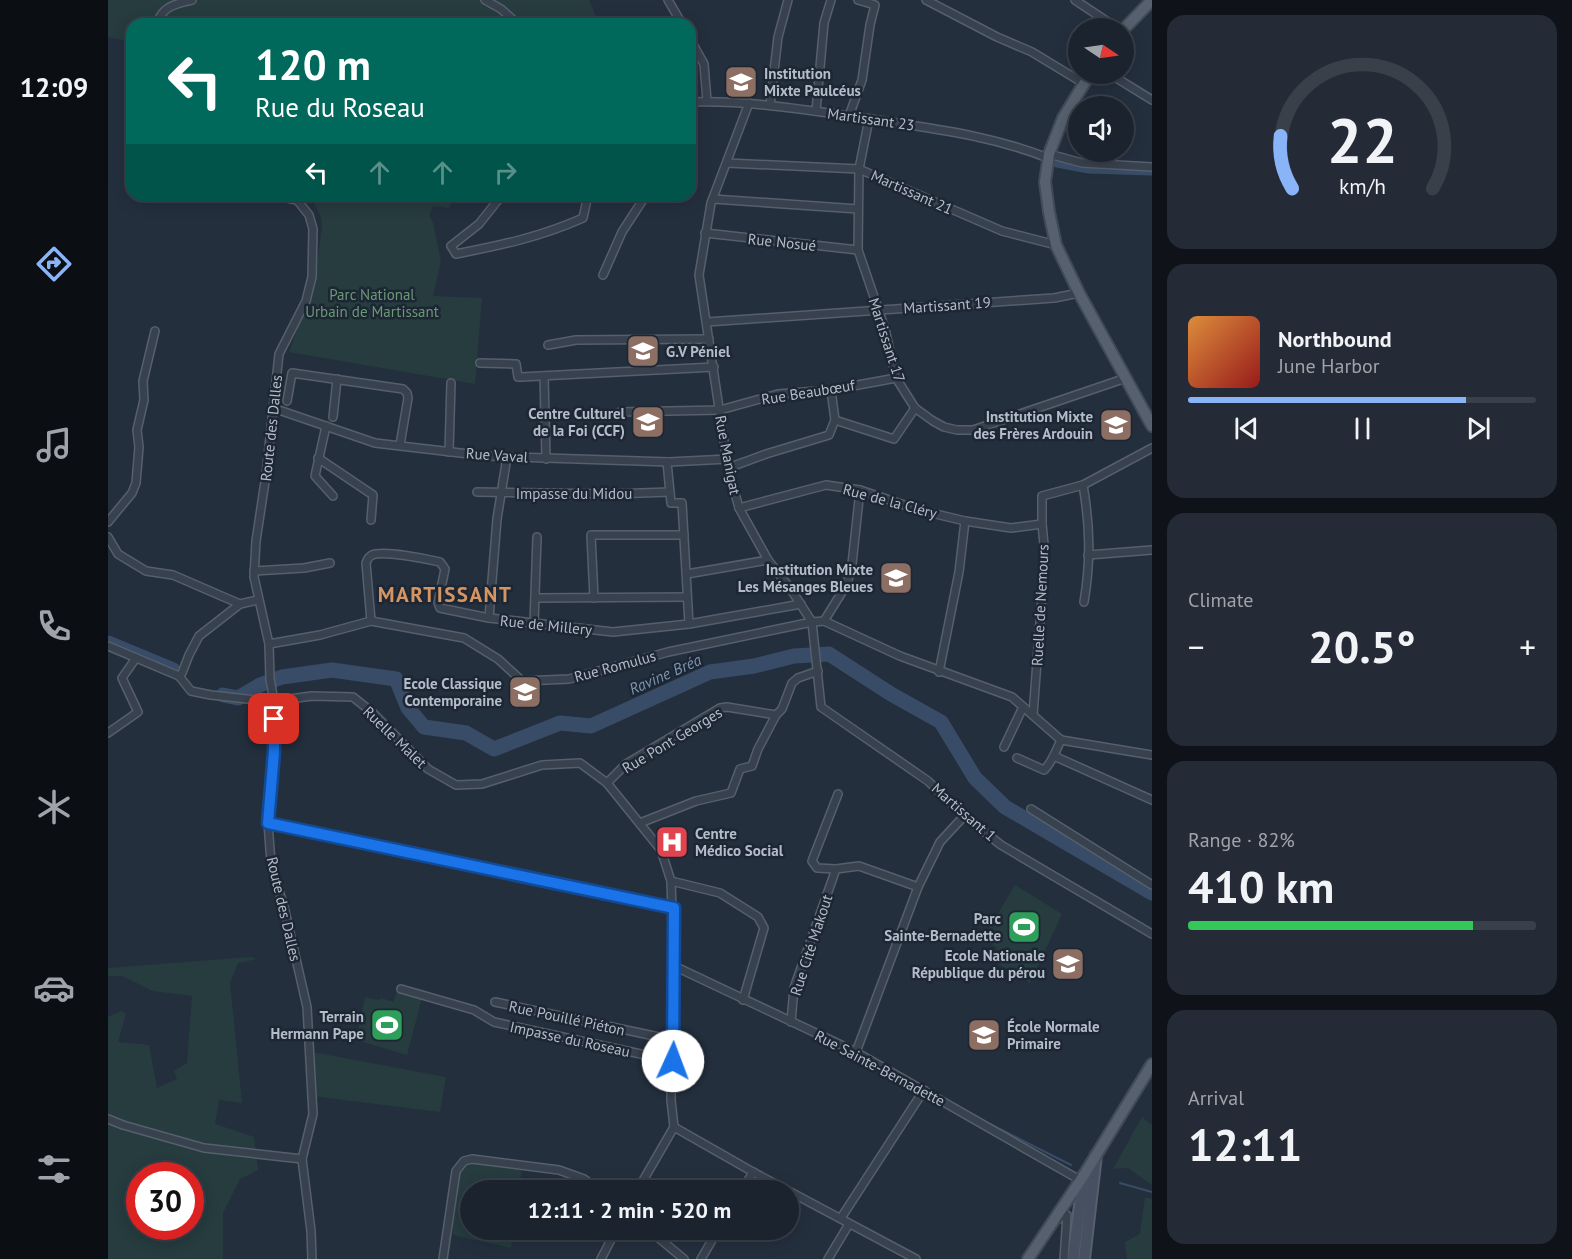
<!DOCTYPE html>
<meta charset="utf-8">
<style>
body{margin:0;font-family:"PT Sans",sans-serif;background:#242b36;color:#f1f3f6;height:100vh;display:flex;flex-direction:column;font-size:22px;white-space:nowrap}
*{box-sizing:border-box;margin:0}
p{font-size:20px;color:#a0a4aa}
.icon{flex:none;width:33px;height:33px;fill:none;stroke:currentColor;stroke-width:2;stroke-linecap:round;stroke-linejoin:round}
.map{position:relative;flex:1;overflow:hidden}
.side{display:flex;flex-direction:column;gap:15px;padding:15px;background:#0f1319;width:420px}
.side>*{flex:none}
.banner{position:absolute;left:18px;top:18px;width:570px;height:183px;border-radius:18px;box-shadow:0 3px 15px #0003,0 0 0 2px #39404a;background:#00695c;color:#fff;overflow:hidden}
.needle{width:39px;rotate:103deg}
.buttons{position:absolute;left:960px;top:18px;display:grid;gap:12px}
.buttons a{display:grid;place-items:center;width:66px;height:66px;border-radius:50%;background:#1b232e;box-shadow:0 3px 15px #0003,0 0 0 2px #39404a;font-size:30px}
.speed{position:absolute;left:18px;top:1162px;display:flex;gap:12px;font-size:30px;font-weight:700;text-align:center}
.speed>*{display:grid;place-content:center;width:78px;height:78px;border-radius:50%;background:#1b232e;box-shadow:0 3px 15px #0003,0 0 0 2px #39404a;line-height:1}
.speed .limit{border:9px solid #d22;background:#fff;color:#111}
.pin{position:absolute;display:grid;place-items:center;width:51px;height:51px;color:#fff;margin:-26px;border-radius:12px;box-shadow:0 3px 9px #0006}
.me{position:absolute;width:66px;margin:-33px;rotate:2deg;stroke-linejoin:round;filter:drop-shadow(0 0 4px #0008)}
.turn{display:flex;align-items:center;gap:21px;height:126px;padding:0 30px;font-size:27px}
.turn .icon{width:78px;height:78px;stroke-width:2.5}
.turn b{display:block;font-size:42px;line-height:51px}
.lanes{display:flex;align-items:center;height:57px;padding:0 30px;background:#0003;justify-content:center;gap:30px;direction:ltr}
.lanes .off{opacity:.35}
.big{font-size:45px;font-weight:700;line-height:1.1}
.side .widget{flex:1;display:flex;flex-direction:column;justify-content:center;gap:9px;min-width:0;padding:0 21px;border-radius:18px;background:#242b36}
.side .dial{align-items:center;gap:0}
.dial svg{height:156px;overflow:visible;fill:none;stroke:#39404a;stroke-width:7;stroke-linecap:round;text-anchor:middle}
.dial text{fill:#f1f3f6;stroke:none}
.song{display:flex;align-items:center;gap:18px}
.cover{width:72px;height:72px;border-radius:9px;background:linear-gradient(135deg,hsl(30 70% 55%),hsl(0 70% 35%))}
.played{height:6px;border-radius:3px;background:linear-gradient(90deg,#8ab4f8 80%,#39404a 80%)}
.keys{display:flex;justify-content:space-around;direction:ltr}
.heat{display:flex;justify-content:space-between;align-items:center;font-size:33px;direction:ltr}
.charge{height:9px;border-radius:4px;background:linear-gradient(90deg,#34c759 82%,#39404a 0)}
.trip{position:absolute;left:352px;top:1180px;width:339px;height:60px;border-radius:30px;background:#1b232e;box-shadow:0 3px 15px #0003,0 0 0 2px #39404a;font-weight:700;line-height:60px;text-align:center}
main{display:flex;flex:1;min-height:0}
.dock{display:flex;flex-direction:column;width:108px;justify-content:space-around;align-items:center;background:#0b0e12;color:#a0a4aa}
.dock .icon{width:42px;height:42px}
.dock .current{color:#8ab4f8}
.dock b{font-size:27px;color:#f1f3f6}
.map>svg:first-child{display:block}
.green{fill:#263c3f;fill-rule:evenodd}
.lines{fill:none;stroke-linecap:round;stroke-linejoin:round}
.stream{stroke:#394c67;stroke-width:2}
.canal{stroke:#394c67;stroke-width:9}
.river{stroke:#394c67;stroke-width:15}
.street-casing{stroke:#565f6c;stroke-width:10}
.secondary-casing{stroke:#565f6c;stroke-width:14}
.primary-casing{stroke:#414a57;stroke-width:14}
.street{stroke:#38414e;stroke-width:7}
.secondary{stroke:#465061;stroke-width:10}
.primary{stroke:#56606e;stroke-width:10}
.route-casing{stroke:#114b97;stroke-width:15}
.route{stroke:#1a73e8;stroke-width:10}
.labels{text-anchor:middle;dominant-baseline:central;stroke-width:5;stroke-linejoin:round;paint-order:stroke}
.poi-label{font-size:15px;font-weight:bold;fill:#b4bcc9;stroke:#1d2633;text-anchor:end}
.street-label{font-size:15px;fill:#b4bcc9;stroke:#1d2633}
.park-label{font-size:15px;fill:#6b9a76;stroke:#1d2633}
.water-label{font-size:16px;font-style:italic;fill:#7c92b1;stroke:#1d2633}
.district-label{font-size:21px;font-weight:bold;letter-spacing:1.5px;fill:#d59563;stroke:#1d2633}
</style>
<main>
<nav class="dock">
<b>12:09</b>
<svg class="icon current" aria-label="directions" viewBox="0 0 24 24"><path d="M12 3l9 9-9 9-9-9zM9 14v-3h6M13 9l2 2-2 2"/></svg>
<svg class="icon" aria-label="music" viewBox="0 0 24 24"><path d="M9 18V5l10-2v13"/><circle cx="6" cy="18" r="3"/><circle cx="16" cy="16" r="3"/></svg>
<svg class="icon" aria-label="phone" viewBox="0 0 24 24"><path d="M5 4h4l2 5-3 2q2 4 5 5l2-3 5 2v4C11 20 4 13 5 4z"/></svg>
<svg class="icon" aria-label="climate" viewBox="0 0 24 24"><path d="M12 3v18M4 7l16 10M4 17L20 7"/></svg>
<svg class="icon" aria-label="car" viewBox="0 0 24 24"><path d="M5 17H2v-5l4-1 3-4h7l3 4 3 1v5h-3M9 17h6M6 11h13"/><circle cx="7" cy="17" r="2"/><circle cx="17" cy="17" r="2"/></svg>
<svg class="icon" aria-label="filters" viewBox="0 0 24 24"><path d="M4 7h16M4 17h16"/><circle cx="9" cy="7" r="2"/><circle cx="15" cy="17" r="2"/></svg>
</nav>
<div class="map">
<svg width="1044" height="1259" viewBox="0 0 1044 1259">
<rect width="100%" height="100%" fill="#242f3e"/>
<g class="green">
<polygon points="0,0 481,0 491,24 24,24 24,42 0,37"/>
<polygon points="195,195 347,195 341,208 325,206 321,215 325,223 333,261 325,296 374,298 367,384 181,352 207,281 214,225 213,217 203,197"/>
<polygon points="907,885 954,914 922,983 884,960 889,948 875,939"/>
<path d="M143,957l6,2 -19,4 -8,20 12,120 -23,-3 -4,24 39,13 4,33 -18,9 -17,34v46h-115v-242l14,-6 4,3 -8,28 31,3 8,43 20,-9 -3,-8 13,-8 5,-67 -39,-5 -31,-15h-14v-8zM32,1176h50v51h-50z"/>
<polygon points="289,989 314,998 299,1055 248,1040 257,997 271,1000 273,998 286,1002"/>
<polygon points="204,1052 338,1077 332,1112 204,1096"/>
<polygon points="1034,1117 1044,1125 1044,1185 1020,1168 1005,1169"/>
<polygon points="364,1159 414,1169 411,1191 363,1191 363,1230 406,1230 403,1248 345,1235 347,1174"/>
<polygon points="1037,1197 1044,1199 1044,1259 1019,1259 1017,1242 1032,1234"/>
</g>
<g class="lines">
<g class="stream">
<polyline points="882,1124 963,1165"/>
<polyline points="1012,1183 1044,1192"/>
</g>
<polyline class="canal" points="949,163 981,169 1044,171"/>
<g class="river">
<polyline points="0,643 65,670"/>
<polyline points="115,695 130,698 152,685 174,677 224,670 288,679 300,708 316,727 358,733 386,749 452,723 483,726 602,672 646,666 686,656 721,654 783,694 833,722 867,778 897,807 1044,893"/>
</g>
<defs>
<g id="street">
<polyline points="377,0 393,9 410,24"/>
<polyline points="560,0 574,24"/>
<polyline points="818,0 889,37 924,52 975,83"/>
<polyline points="967,0 1009,28"/>
<path d="M49,24c5,-18 19,-20 35,-24"/>
<polyline points="582,39 596,64 599,101"/>
<polyline points="1002,74 1044,100"/>
<path d="M582,102c58,-2 116,8 174,16 64,10 123,16 184,40"/>
<polyline points="641,103 603,203 591,275 620,468 631,508 660,560 682,588 704,622 716,621 792,656 904,697 953,740"/>
<polyline points="662,105 670,37 680,0"/>
<polyline points="708,111 716,23 723,0"/>
<polyline points="741,116 754,80 762,25 767,5 750,0"/>
<polyline points="761,119 751,169 750,250 777,329 788,378 807,408 825,421 836,427 849,430 865,430 1018,378"/>
<polyline points="941,154 974,163 1044,167"/>
<polyline points="619,163 751,169 894,231 948,245"/>
<polyline points="165,195 189,200 201,215 205,229 204,277 198,301 171,354 158,475 148,541 146,577 161,644 162,679 166,701 166,752 160,823 163,863 177,911 199,1007 205,1114 194,1159 203,1231 204,1259"/>
<path d="M394,195l-23,29 -28,22 5,8c46,-9 84,-17 127,-36l5,-23"/>
<polyline points="605,199 750,209"/>
<polyline points="597,233 750,250"/>
<polyline points="495,275 514,232 538,195"/>
<polyline points="599,322 946,298 971,293"/>
<polyline points="440,345 468,340 601,339"/>
<polyline points="372,363 408,364 410,377 413,377 606,367"/>
<polyline points="436,376 438,459"/>
<polyline points="723,390 727,420 786,439 807,408"/>
<polyline points="179,401 184,373 295,389 299,393 300,398 292,445"/>
<polyline points="165,408 267,443 378,456 561,462 620,459"/>
<polyline points="512,412 612,410 670,394 723,390 788,378"/>
<polyline points="225,417 229,379"/>
<polyline points="218,426 207,476 225,496"/>
<polyline points="341,452 343,383"/>
<polyline points="210,458 265,495 263,520"/>
<polyline points="559,462 563,503 574,503 581,624"/>
<polyline points="620,468 658,454 721,435 727,420"/>
<path d="M975,485c7,41 8,75 1,117"/>
<polyline points="369,492 505,494 562,492"/>
<polyline points="631,508 718,485 752,490 811,510 857,521 903,528 934,524"/>
<polyline points="0,522 24,493 28,483 31,447 29,430 36,400 35,381 47,331"/>
<polyline points="0,537 10,554 38,571 65,575 132,604"/>
<polyline points="980,555 1044,550"/>
<polyline points="146,571 196,568 222,563"/>
<polyline points="579,574 660,560"/>
<polyline points="427,598 579,597"/>
<polyline points="486,598 483,535 576,535"/>
<polyline points="381,618 389,519 399,457"/>
<path d="M263,621l-5,-58c2,-4 1,-5 6,-8 11,-5 55,4 68,7l5,7 -7,34 2,5 49,10 124,14 76,-8 112,-20"/>
<polyline points="716,621 739,584 744,564 752,490"/>
<polyline points="426,623 429,537"/>
<polyline points="161,644 212,635 263,621 356,638 390,659 414,681 461,679 560,652 704,622 713,707 820,781 856,816 893,845 1044,934"/>
<polyline points="0,646 71,676 74,673 81,655 91,636 132,604 150,600"/>
<polyline points="831,672 851,572 857,521"/>
<polyline points="71,676 83,691 103,695 166,702"/>
<polyline points="166,701 204,696 245,697 265,713 320,769 348,785 374,784 434,765 472,763 499,783 553,850 563,881 566,966 563,1100 566,1127 529,1191"/>
<polyline points="925,715 937,555 934,524 934,496 975,485 1044,448"/>
<polyline points="0,733 30,712 14,678 28,658"/>
<polyline points="953,740 1044,755"/>
<polyline points="896,747 915,707"/>
<polyline points="946,756 1044,800"/>
<path d="M909,758l27,12c8,-7 12,-20 17,-30"/>
<polyline points="499,783 518,764 612,708 619,707 668,715"/>
<polyline points="730,794 704,861 709,868 728,869 751,866 810,887"/>
<polyline points="923,809 1044,885"/>
<polyline points="160,823 566,908"/>
<polyline points="532,823 588,801 623,793 632,769 644,766 650,749 668,715 674,709 684,683 690,678 710,671"/>
<polyline points="563,881 612,893 650,917 656,928 635,1000"/>
<polyline points="566,966 748,1052 972,1180"/>
<polyline points="293,989 366,1010 386,1022 565,1061"/>
<polyline points="387,1002 565,1040"/>
<polyline points="683,1022 686,988 728,869"/>
<polyline points="748,1052 810,887 832,842 856,816"/>
<polyline points="0,1119 15,1125 96,1148 194,1159"/>
<polyline points="566,1127 645,1172 808,1259"/>
<polyline points="634,1191 645,1172"/>
<polyline points="733,1218 816,1090"/>
<polyline points="951,1219 955,1214 959,1215 956,1259"/>
<polyline points="541,1230 576,1259"/>
<polyline points="335,1259 348,1171 356,1161 364,1159 451,1170 476,1179 492,1191"/>
<polyline points="493,1259 508,1230"/>
<polyline points="593,1259 610,1230"/>
<polyline points="720,1259 741,1224"/>
</g>
<g id="secondary">
<polyline points="965,1259 976,1175"/>
<polyline points="976,1259 988,1155"/>
</g>
<g id="primary">
<polyline points="1016,29 1044,0"/>
<polyline points="982,74 955,118 941,154 937,182 941,212 948,245 971,293 1044,426"/>
<polyline points="920,1259 976,1175 1044,1064"/>
</g>
</defs>
<use href="#street" class="street-casing"/>
<use href="#secondary" class="secondary-casing"/>
<use href="#primary" class="primary-casing"/>
<use href="#street" class="street"/>
<use href="#secondary" class="secondary"/>
<use href="#primary" class="primary"/>
</g>
<g class="lines">
<defs>
<polyline id="route" points="166,719 166,752 160,823 566,908 565,1061"/>
</defs>
<use href="#route" class="route-casing"/>
<use href="#route" class="route"/>
</g>
<defs>
<symbol id="school-square" viewBox="-11 -11 22 22"><rect x="-9" y="-9" width="18" height="18" rx="4" fill="#8d6e63" stroke="#1d2633"/><path d="M0-5L7-2L0 1L-7-2ZM-4 1L0 2.5L4 1V4Q0 6-4 4Z" fill="#fff"/></symbol>
<symbol id="hospital-square" viewBox="-11 -11 22 22"><rect x="-9" y="-9" width="18" height="18" rx="4" fill="#e0444e" stroke="#1d2633"/><path d="M-5-5h3v3.5h4V-5h3V5h-3V1.5h-4V5h-3Z" fill="#fff"/></symbol>
<symbol id="stadium-square" viewBox="-11 -11 22 22"><rect x="-9" y="-9" width="18" height="18" rx="4" fill="#2e9e5b" stroke="#1d2633"/><path d="M0-5a6.5 5 0 1 0 0 10a6.5 5 0 1 0 0-10ZM-3.5-1.8h7v3.6h-7Z" fill="#fff"/></symbol>
<symbol id="university-square" viewBox="-11 -11 22 22"><rect x="-9" y="-9" width="18" height="18" rx="4" fill="#8d6e63" stroke="#1d2633"/><path d="M0-5L7-2L0 1L-7-2ZM-4 1L0 2.5L4 1V4Q0 6-4 4Z" fill="#fff"/></symbol>
</defs>
<g fill-rule="evenodd">
<use href="#school-square" x="614" y="63" width="38" height="38"/>
<use href="#school-square" x="516" y="332" width="38" height="38"/>
<use href="#school-square" x="521" y="403" width="38" height="38"/>
<use href="#school-square" x="989" y="406" width="38" height="38"/>
<use href="#school-square" x="769" y="559" width="38" height="38"/>
<use href="#school-square" x="398" y="673" width="38" height="38"/>
<use href="#hospital-square" x="545" y="823" width="38" height="38"/>
<use href="#stadium-square" x="897" y="908" width="38" height="38"/>
<use href="#school-square" x="941" y="945" width="38" height="38"/>
<use href="#stadium-square" x="260" y="1006" width="38" height="38"/>
<use href="#university-square" x="857" y="1016" width="38" height="38"/>
</g>
<g class="labels">
<g class="poi-label">
<text x="656" y="73" text-anchor="start">Institution<tspan x="656" dy="17">Mixte Paulcéus</tspan></text>
<text x="558" y="351" text-anchor="start">G.V Péniel</text>
<text x="517" y="413">Centre Culturel<tspan x="517" dy="17">de la Foi (CCF)</tspan></text>
<text x="985" y="416">Institution Mixte<tspan x="985" dy="17">des Frères Ardouin</tspan></text>
<text x="765" y="569">Institution Mixte<tspan x="765" dy="17">Les Mésanges Bleues</tspan></text>
<text x="394" y="683">Ecole Classique<tspan x="394" dy="17">Contemporaine</tspan></text>
<text x="587" y="833" text-anchor="start">Centre<tspan x="587" dy="17">Médico Social</tspan></text>
<text x="893" y="918">Parc<tspan x="893" dy="17">Sainte-Bernadette</tspan></text>
<text x="937" y="955">Ecole Nationale<tspan x="937" dy="17">République du pérou</tspan></text>
<text x="256" y="1016">Terrain<tspan x="256" dy="17">Hermann Pape</tspan></text>
<text x="899" y="1026" text-anchor="start">École Normale<tspan x="899" dy="17">Primaire</tspan></text>
</g>
<g class="street-label">
<text transform="translate(763 119) rotate(8)">Martissant 23</text>
<text transform="translate(804 192) rotate(24)">Martissant 21</text>
<text transform="translate(674 242) rotate(6)">Rue Nosué</text>
<text transform="translate(839 305) rotate(-4)">Martissant 19</text>
<text transform="translate(779 340) rotate(72)">Martissant 17</text>
<text transform="translate(700 392) rotate(-9)">Rue Beaubœuf</text>
<text transform="translate(163 428) rotate(-84)">Route des Dalles</text>
<text transform="translate(389 455) rotate(4)">Rue Vaval</text>
<text transform="translate(620 455) rotate(79)">Rue Manigat</text>
<text x="466" y="493">Impasse du Midou</text>
<text transform="translate(782 501) rotate(15)">Rue de la Cléry</text>
<text transform="translate(932 605) rotate(-87)">Ruelle de Nemours</text>
<text transform="translate(438 625) rotate(6)">Rue de Millery</text>
<text transform="translate(507 666) rotate(-15)">Rue Romulus</text>
<text transform="translate(287 737) rotate(44)">Ruelle Malet</text>
<text transform="translate(564 740) rotate(-31)">Rue Pont Georges</text>
<text transform="translate(856 812) rotate(41)">Martissant 1</text>
<text transform="translate(176 909) rotate(77)">Route des Dalles</text>
<text transform="translate(703 945) rotate(-72)">Rue Cité Makout</text>
<text transform="translate(459 1018) rotate(12)">Rue Pouillé Piéton</text>
<text transform="translate(462 1039) rotate(12)">Impasse du Roseau</text>
<text transform="translate(772 1068) rotate(28)">Rue Sainte-Bernadette</text>
</g>
<g class="park-label">
<text x="264" y="294">Parc National<tspan x="264" dy="17">Urbain de Martissant</tspan></text>
</g>
<g class="water-label">
<text transform="translate(557 674) rotate(-24)">Ravine Bréa</text>
</g>
<g class="district-label">
<text x="337" y="594">MARTISSANT</text>
</g>
</g>
</svg>
<div class="buttons">
<a><svg class="needle" viewBox="-14 -14 28 28"><path d="M0-13l5 13h-10z" fill="#e53935"/><path d="M0 13l5-13h-10z" fill="#a0a4aa"/></svg></a>
<a><svg class="icon" aria-label="sound" viewBox="0 0 24 24"><path d="M4 9h4l5-4v14l-5-4H4zM17 9q2 3 0 6"/></svg></a>
</div>
<div class="speed"><div class="limit">30</div></div>
<div class="pin" style="left:166px;top:719px;background:#d93025"><svg class="icon" aria-label="arrive" viewBox="0 0 24 24"><path d="M6 21V4h12l-3 4 3 4H6"/></svg></div>
<svg class="me" style="left:565px;top:1061px" viewBox="-20 -20 40 40"><circle r="19" fill="#fff"/><path d="M0-13L10 11 0 6-10 11z" fill="#1a73e8"/></svg>
<div class="trip">12:11 · 2 min · 520 m</div>
<div class="banner">
<div class="turn"><svg class="icon" aria-label="left" viewBox="0 0 24 24"><path d="M17 20v-9H6M10 6l-5 5 5 5"/></svg><div><b>120 m</b>Rue du Roseau</div></div>
<div class="lanes"><svg class="icon" aria-label="left" viewBox="0 0 24 24"><path d="M17 20v-9H6M10 6l-5 5 5 5"/></svg><svg class="icon off" aria-label="ahead" viewBox="0 0 24 24"><path d="M12 20V5M6 11l6-6 6 6"/></svg><svg class="icon off" aria-label="ahead" viewBox="0 0 24 24"><path d="M12 20V5M6 11l6-6 6 6"/></svg><svg class="icon off" aria-label="right" viewBox="0 0 24 24"><path d="M7 20v-9h11M14 6l5 5-5 5"/></svg></div>
</div>
</div>
<section class="side">
<div class="widget dial"><svg viewBox="0 0 100 80">
<path d="M14 69A42 42 0 1 1 86 69"/>
<path d="M14 69A42 42 0 0 1 8 42" stroke="#8ab4f8"/>
<text x="50" y="56" font-size="32" font-weight="700">22</text>
<text x="50" y="72" font-size="11">km/h</text>
</svg></div>
<div class="widget">
<div class="song"><i class="cover"></i><div><b>Northbound</b><p>June Harbor</p></div></div>
<div class="played"></div>
<div class="keys"><svg class="icon" aria-label="previous" viewBox="0 0 24 24"><path d="M18 5L8 12l10 7zM5 5v14"/></svg><svg class="icon" aria-label="pause" viewBox="0 0 24 24"><path d="M8 5v14M16 5v14"/></svg><svg class="icon" aria-label="next" viewBox="0 0 24 24"><path d="M6 5l10 7-10 7zM19 5v14"/></svg></div>
</div>
<div class="widget"><p>Climate</p>
<div class="heat"><a>−</a><b class="big">20.5°</b><a>+</a></div>
</div>
<div class="widget"><p>Range · 82%</p><b class="big">410 km</b><div class="charge"></div></div>
<div class="widget"><p>Arrival</p><b class="big">12:11</b></div>
</section>
</main>
